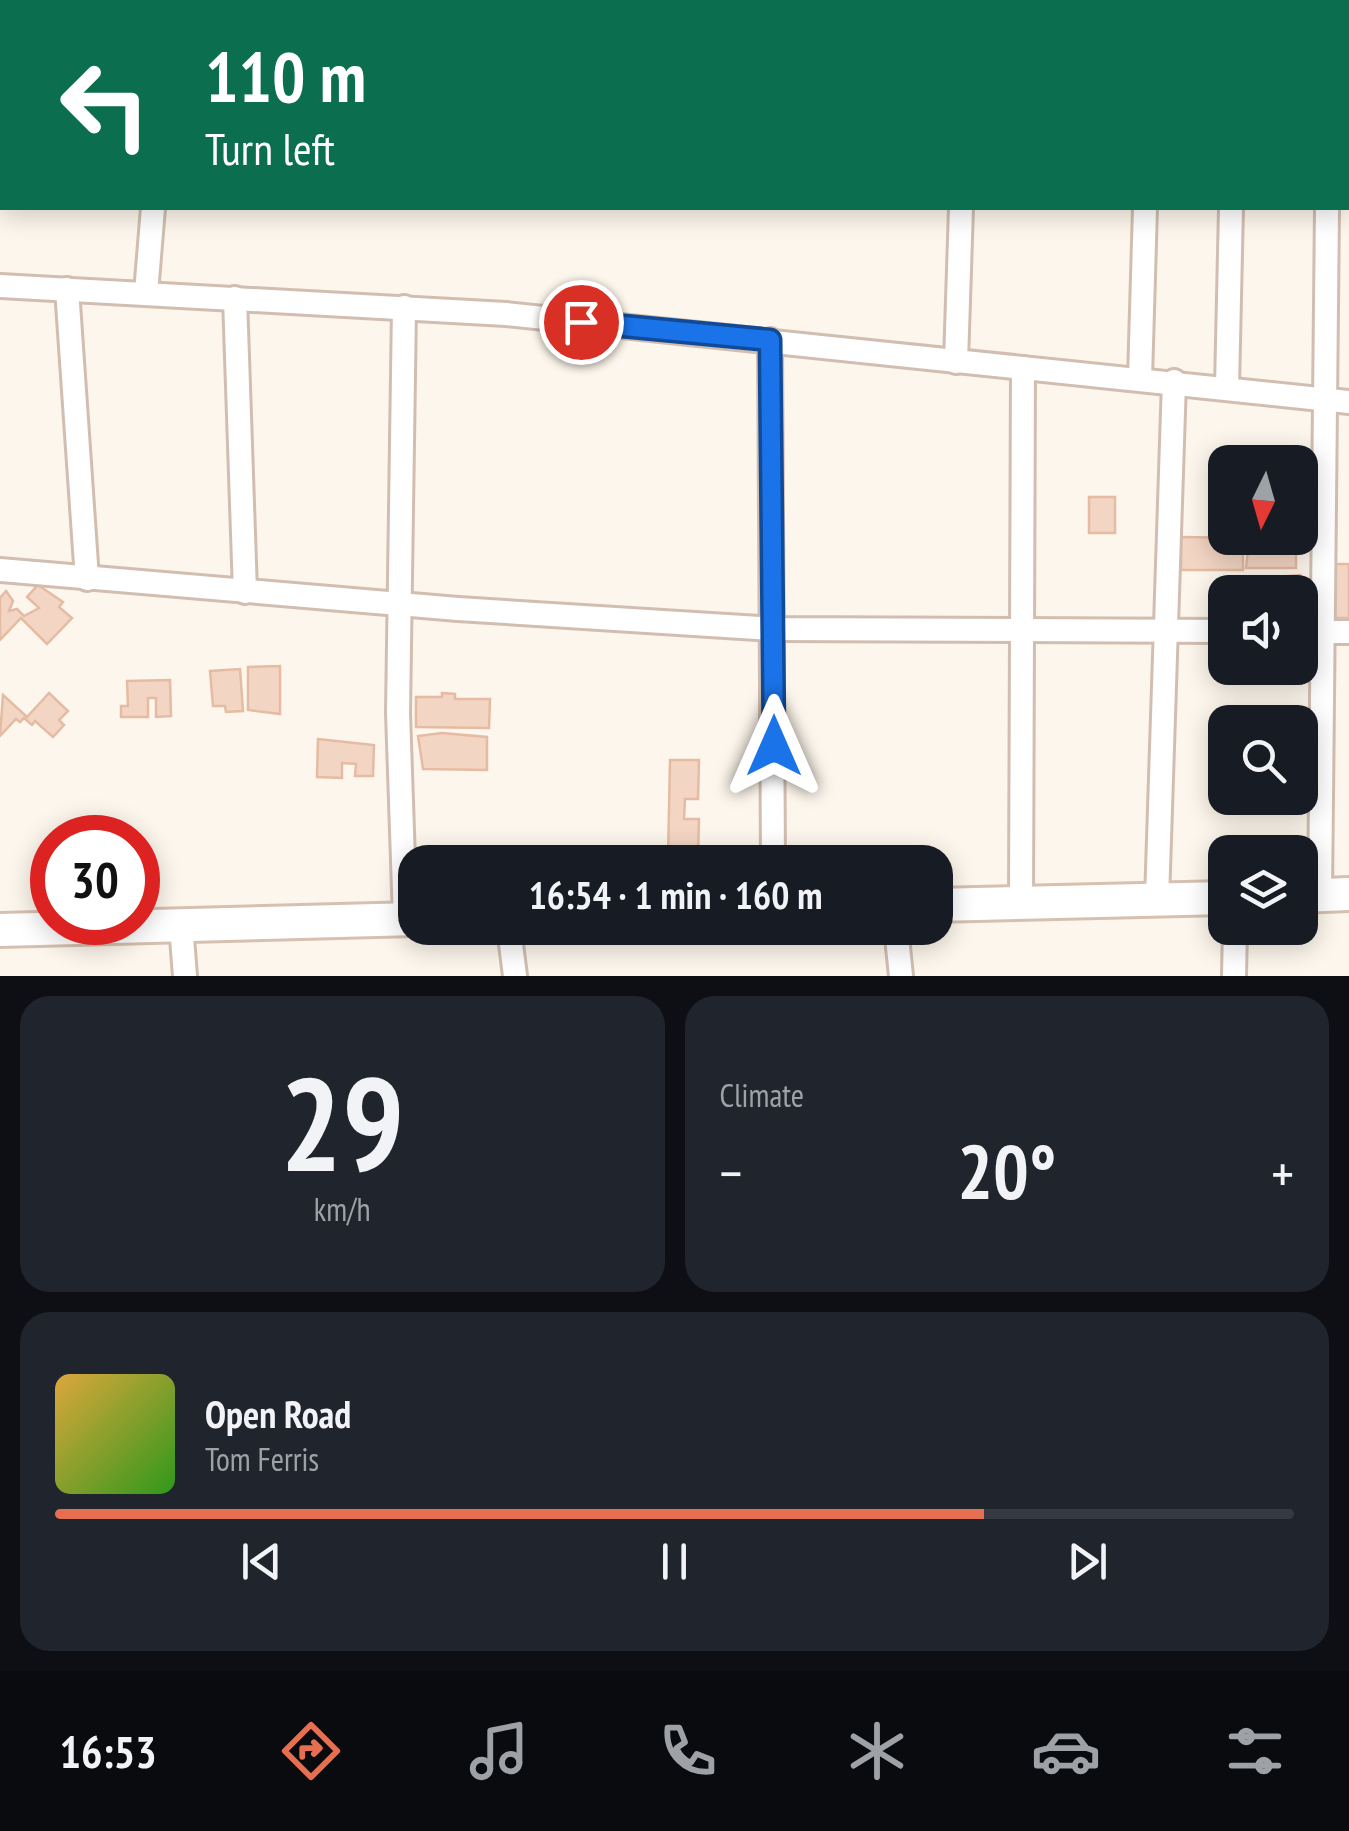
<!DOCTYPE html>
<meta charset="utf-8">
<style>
body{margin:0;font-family:"PT Sans Narrow",sans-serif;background:#20242c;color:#f1f3f6;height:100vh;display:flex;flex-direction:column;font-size:38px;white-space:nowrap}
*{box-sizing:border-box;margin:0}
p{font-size:32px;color:#9ea1a6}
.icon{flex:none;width:55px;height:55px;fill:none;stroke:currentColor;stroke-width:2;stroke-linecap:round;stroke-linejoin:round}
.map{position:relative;height:976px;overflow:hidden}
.details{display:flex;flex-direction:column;gap:20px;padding:20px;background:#0d0f14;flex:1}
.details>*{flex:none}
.top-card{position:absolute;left:0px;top:0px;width:1350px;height:210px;box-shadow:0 5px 25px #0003;background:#0b6e4f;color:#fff;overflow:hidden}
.needle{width:65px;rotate:185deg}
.controls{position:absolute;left:1208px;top:445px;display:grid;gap:20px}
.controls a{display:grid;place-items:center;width:110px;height:110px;border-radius:20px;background:#171b24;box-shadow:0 5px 25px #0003;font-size:50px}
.speed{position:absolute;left:30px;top:815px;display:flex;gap:20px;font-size:50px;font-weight:700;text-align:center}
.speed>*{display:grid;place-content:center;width:130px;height:130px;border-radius:50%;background:#171b24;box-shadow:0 5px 25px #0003;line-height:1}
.speed .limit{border:15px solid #d22;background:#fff;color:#111}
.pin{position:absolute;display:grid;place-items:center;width:85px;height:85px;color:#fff;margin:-42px;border:5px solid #fff;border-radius:50%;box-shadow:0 2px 10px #0007}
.me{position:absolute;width:110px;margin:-55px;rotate:0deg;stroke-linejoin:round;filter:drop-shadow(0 0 8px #0008)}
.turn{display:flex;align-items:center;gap:35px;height:210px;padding:0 40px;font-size:45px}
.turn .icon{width:130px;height:130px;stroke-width:2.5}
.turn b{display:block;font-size:70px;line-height:85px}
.big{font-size:75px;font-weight:600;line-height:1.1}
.details .widget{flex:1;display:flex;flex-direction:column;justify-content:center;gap:15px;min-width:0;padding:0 35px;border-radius:30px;background:#20242c}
.details .dial{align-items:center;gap:0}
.dial b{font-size:130px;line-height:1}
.song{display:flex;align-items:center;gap:30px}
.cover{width:120px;height:120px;border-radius:15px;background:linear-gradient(135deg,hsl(40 70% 55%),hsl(110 70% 35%))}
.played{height:10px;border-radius:5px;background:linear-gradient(90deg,#e76f51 75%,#363941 75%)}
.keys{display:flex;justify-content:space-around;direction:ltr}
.heat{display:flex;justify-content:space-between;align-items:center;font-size:55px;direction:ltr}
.details .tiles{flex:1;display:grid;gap:20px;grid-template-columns:1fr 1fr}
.widget:last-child{grid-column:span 2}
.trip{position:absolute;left:398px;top:845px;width:555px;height:100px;border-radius:30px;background:#171b24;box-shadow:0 5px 25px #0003;font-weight:600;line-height:100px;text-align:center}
.tabs{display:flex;height:160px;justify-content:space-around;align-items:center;background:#090b0e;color:#9ea1a6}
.tabs .icon{width:70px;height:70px}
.tabs .active{color:#e76f51}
.tabs b{font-size:45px;color:#f1f3f6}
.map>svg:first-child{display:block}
.building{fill:#f3d5c3;stroke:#e6bba3;stroke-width:2.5}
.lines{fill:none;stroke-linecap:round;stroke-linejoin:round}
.street-casing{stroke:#d1beb0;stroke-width:28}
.secondary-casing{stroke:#d6c0b0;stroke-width:38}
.street{stroke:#fff;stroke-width:22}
.secondary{stroke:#fff;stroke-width:32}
.route-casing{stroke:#114b97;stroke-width:25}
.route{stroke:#1a73e8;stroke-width:18}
</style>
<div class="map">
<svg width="1349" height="976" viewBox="0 0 1349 976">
<rect width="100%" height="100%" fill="#fdf6ec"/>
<g class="building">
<rect x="1089" y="497" width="26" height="36"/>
<polygon points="1181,537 1243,538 1243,570 1181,570"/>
<polygon points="1249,540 1296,540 1296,568 1246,568"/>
<polygon points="1331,564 1349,564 1349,618 1332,618"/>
<polygon points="1300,575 1302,606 1300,592 1246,592 1245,579"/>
<polygon points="38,585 63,602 59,607 72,618 47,644 21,618 0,640 0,598 6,591 13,601 9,611 17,609 24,616 39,608 27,597"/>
<polygon points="280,666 280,714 248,710 248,667"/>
<polygon points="240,669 243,711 226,712 225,706 213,706 210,671"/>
<polygon points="170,680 171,716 156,717 156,698 148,698 148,717 121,717 121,706 128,706 127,681"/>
<polygon points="49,693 68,711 59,720 64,725 53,737 35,721 32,725 24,718 20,722 16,719 0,736 3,695 27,717"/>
<polygon points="442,693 455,694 455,699 490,699 489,728 416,727 416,697 442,697"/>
<polygon points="442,733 487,737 487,770 423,769 418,736"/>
<polygon points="318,739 374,745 373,776 355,776 356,764 342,763 342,778 317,777"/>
<polygon points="670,760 699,760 698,799 685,799 684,819 699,819 698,859 668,858"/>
</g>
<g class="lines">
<defs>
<g id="street">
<polyline points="19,2 19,0"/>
<polyline points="169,2 170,0"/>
<polyline points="962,2 962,0"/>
<polyline points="1152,2 1152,0"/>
<polyline points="1240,2 1240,0"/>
<polyline points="1343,2 1344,0"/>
<polyline points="0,170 2,147"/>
<polyline points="0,286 506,314 1349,402"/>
<polyline points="67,289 87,579"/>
<polyline points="146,293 153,208"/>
<polyline points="235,298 245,592"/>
<polyline points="404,307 398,713 405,919"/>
<polyline points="770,340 773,862"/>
<polyline points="956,362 961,208"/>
<polyline points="1140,379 1145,208"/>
<polyline points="1227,387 1231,208"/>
<polyline points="0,570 458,609 774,629 1225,631"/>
<polyline points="1300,632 1349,632"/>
<polyline points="1320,895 1327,208"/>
<polyline points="1157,900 1174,381"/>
<polyline points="1021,903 1023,368"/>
<polyline points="181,925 185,976"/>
<polyline points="509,928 515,976"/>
<polyline points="896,928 901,976"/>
<polyline points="1234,976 1235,928"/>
</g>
<g id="secondary">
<polyline points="1300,896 1349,894"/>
<polyline points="935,905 1225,898"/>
<polyline points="0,930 415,919"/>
</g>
</defs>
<use href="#street" class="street-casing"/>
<use href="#secondary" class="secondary-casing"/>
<use href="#street" class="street"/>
<use href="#secondary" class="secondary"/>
</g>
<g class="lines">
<defs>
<polyline id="route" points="581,322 770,340 774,746"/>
</defs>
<use href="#route" class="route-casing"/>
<use href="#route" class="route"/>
</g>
</svg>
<div class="controls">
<a><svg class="needle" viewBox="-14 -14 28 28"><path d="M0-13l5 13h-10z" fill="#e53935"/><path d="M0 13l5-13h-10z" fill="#9ea1a6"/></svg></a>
<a><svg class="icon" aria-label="sound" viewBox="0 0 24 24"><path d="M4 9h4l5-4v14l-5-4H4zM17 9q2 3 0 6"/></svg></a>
<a><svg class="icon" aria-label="search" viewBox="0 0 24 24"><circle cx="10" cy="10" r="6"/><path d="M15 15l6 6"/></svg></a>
<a><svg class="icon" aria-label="layers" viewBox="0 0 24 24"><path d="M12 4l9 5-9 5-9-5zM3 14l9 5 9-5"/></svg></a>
</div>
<div class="speed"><div class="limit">30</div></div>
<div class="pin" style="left:581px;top:322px;background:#d93025"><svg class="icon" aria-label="arrive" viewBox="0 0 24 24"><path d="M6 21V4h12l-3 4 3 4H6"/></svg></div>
<svg class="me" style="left:774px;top:746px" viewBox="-20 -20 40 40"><path d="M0-17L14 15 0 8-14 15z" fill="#1a73e8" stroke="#fff" stroke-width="4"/></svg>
<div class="trip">16:54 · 1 min · 160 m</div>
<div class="top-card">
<div class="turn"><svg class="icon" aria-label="left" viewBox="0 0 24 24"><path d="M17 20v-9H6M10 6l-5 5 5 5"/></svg><div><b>110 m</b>Turn left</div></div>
</div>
</div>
<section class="details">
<div class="tiles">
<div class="widget dial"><b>29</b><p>km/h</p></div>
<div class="widget"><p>Climate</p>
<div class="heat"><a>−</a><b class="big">20°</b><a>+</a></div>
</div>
<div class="widget">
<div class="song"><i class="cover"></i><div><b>Open Road</b><p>Tom Ferris</p></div></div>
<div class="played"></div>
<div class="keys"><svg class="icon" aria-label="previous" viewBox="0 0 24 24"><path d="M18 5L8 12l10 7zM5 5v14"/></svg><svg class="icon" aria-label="pause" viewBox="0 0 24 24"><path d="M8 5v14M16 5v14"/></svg><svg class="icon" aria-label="next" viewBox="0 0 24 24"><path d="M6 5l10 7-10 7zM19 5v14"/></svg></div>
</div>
</div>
</section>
<nav class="tabs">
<b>16:53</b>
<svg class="icon active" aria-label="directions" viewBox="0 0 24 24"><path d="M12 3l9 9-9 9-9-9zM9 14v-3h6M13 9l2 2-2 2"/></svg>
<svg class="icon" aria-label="music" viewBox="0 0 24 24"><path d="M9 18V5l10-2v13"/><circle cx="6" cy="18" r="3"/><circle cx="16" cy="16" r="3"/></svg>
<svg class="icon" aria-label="phone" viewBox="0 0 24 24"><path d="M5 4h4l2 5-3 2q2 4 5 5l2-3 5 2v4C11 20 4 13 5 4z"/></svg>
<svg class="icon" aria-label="climate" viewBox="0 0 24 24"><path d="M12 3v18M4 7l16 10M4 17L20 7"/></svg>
<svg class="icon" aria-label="car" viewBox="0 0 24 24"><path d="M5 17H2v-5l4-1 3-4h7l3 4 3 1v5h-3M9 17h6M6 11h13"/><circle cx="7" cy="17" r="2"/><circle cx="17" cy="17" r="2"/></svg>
<svg class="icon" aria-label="filters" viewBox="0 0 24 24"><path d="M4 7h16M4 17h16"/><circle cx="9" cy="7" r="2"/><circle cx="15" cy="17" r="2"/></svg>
</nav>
